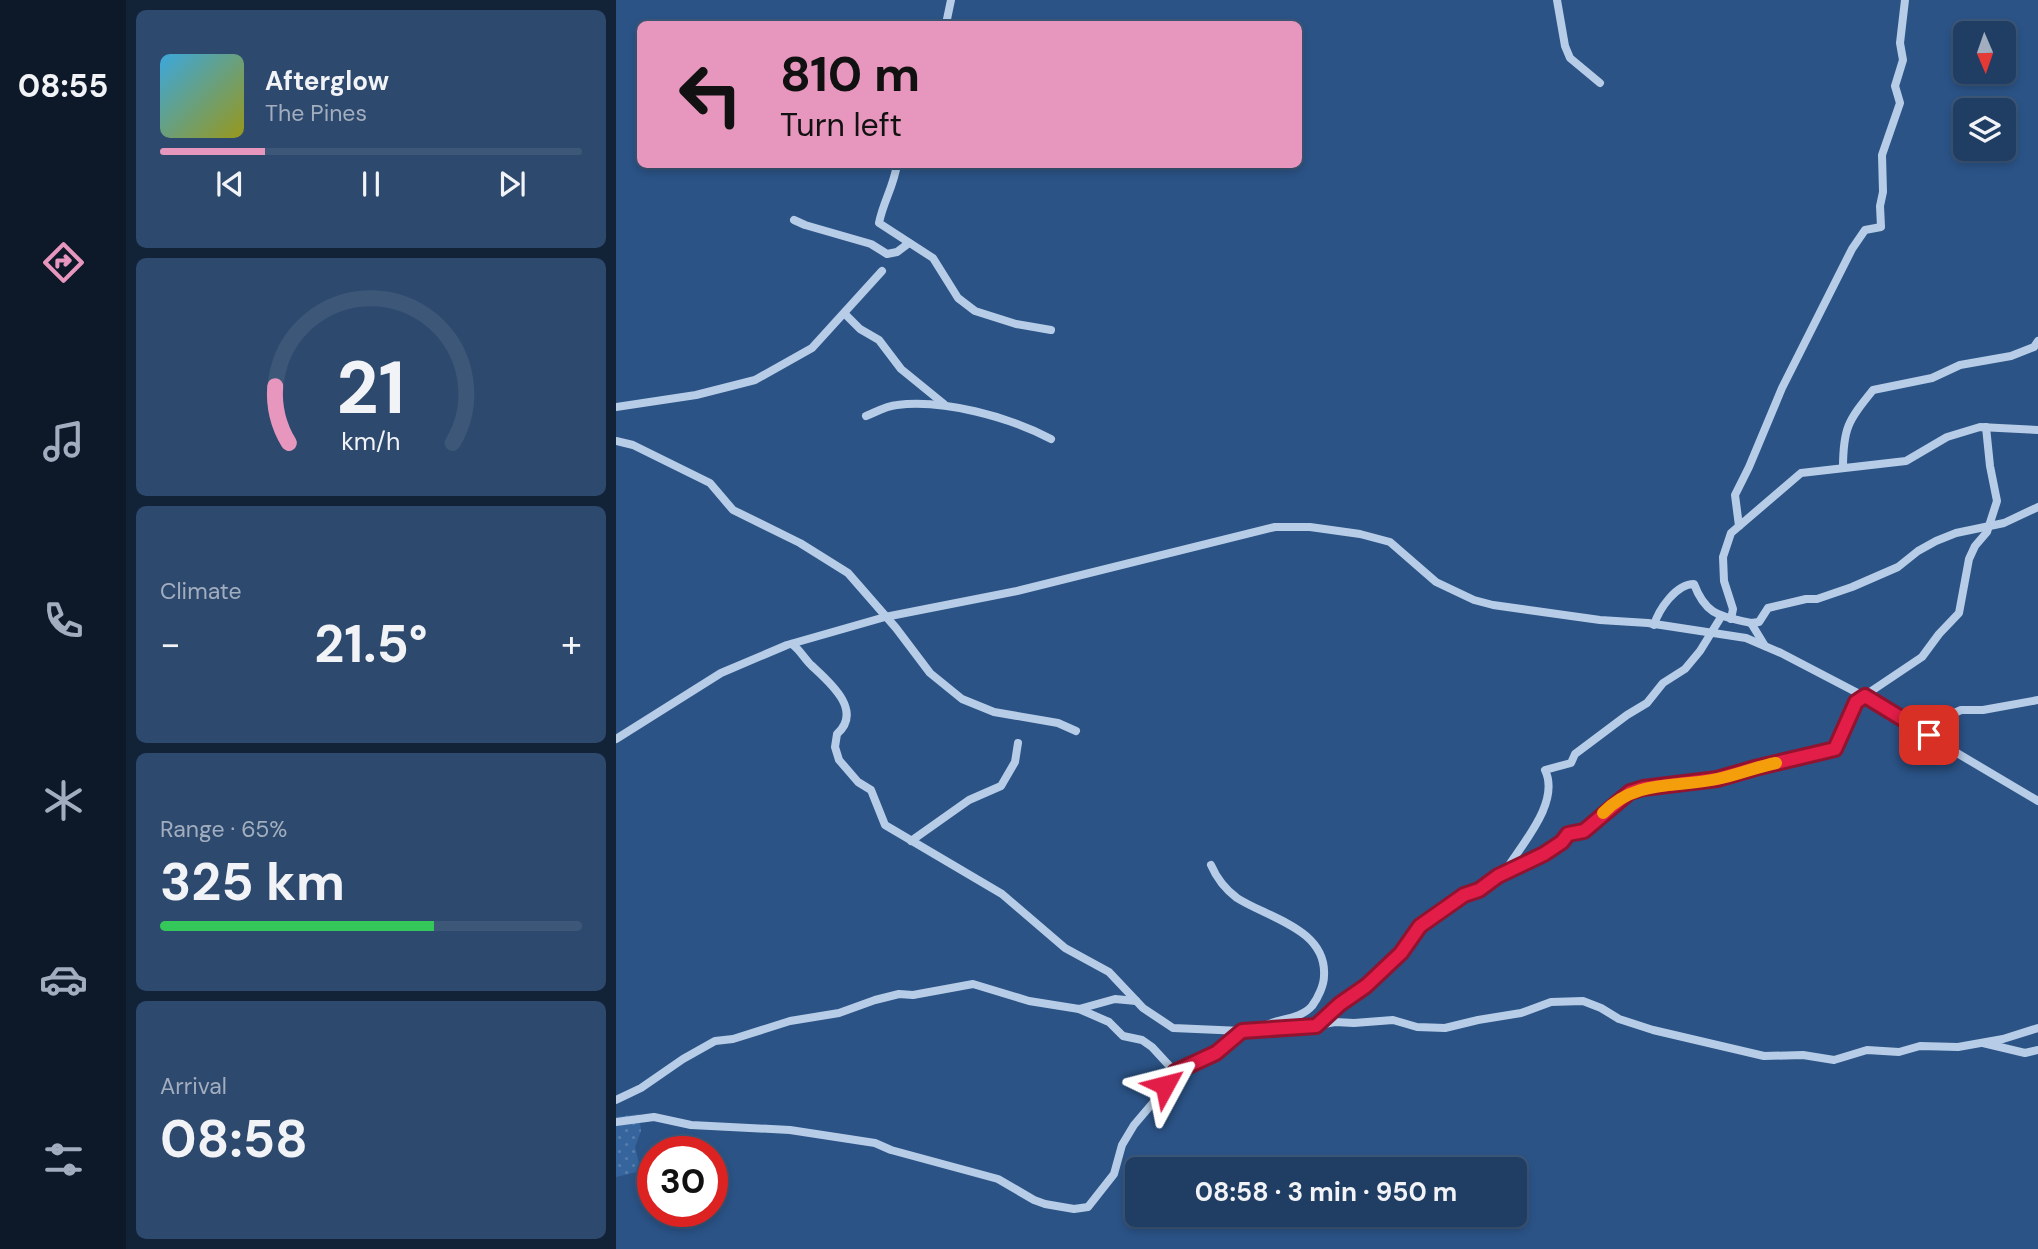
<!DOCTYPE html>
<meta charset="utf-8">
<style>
body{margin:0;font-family:"DM Sans",sans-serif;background:#2d496d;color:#f1f3f6;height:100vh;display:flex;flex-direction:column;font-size:26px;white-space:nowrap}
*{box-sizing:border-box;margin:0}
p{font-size:23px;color:#a2aebf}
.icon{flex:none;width:38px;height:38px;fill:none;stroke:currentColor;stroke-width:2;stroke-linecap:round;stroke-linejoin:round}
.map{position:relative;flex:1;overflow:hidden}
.side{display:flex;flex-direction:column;gap:10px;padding:10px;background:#122237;width:490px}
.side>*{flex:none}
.top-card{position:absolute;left:21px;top:21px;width:665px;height:147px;border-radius:10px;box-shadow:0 4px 10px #0003,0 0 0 2px #3d5778;background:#e797bd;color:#111;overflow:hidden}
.needle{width:46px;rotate:178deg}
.fabs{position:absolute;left:1337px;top:21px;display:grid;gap:14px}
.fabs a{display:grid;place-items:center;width:63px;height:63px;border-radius:10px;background:#203e64;box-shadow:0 4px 10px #0003,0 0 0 2px #3d5778;font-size:35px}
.speed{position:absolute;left:21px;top:1136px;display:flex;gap:14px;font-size:35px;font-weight:700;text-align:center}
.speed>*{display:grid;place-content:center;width:91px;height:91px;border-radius:50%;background:#203e64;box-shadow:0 4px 10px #0003,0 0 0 2px #3d5778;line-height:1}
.speed .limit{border:10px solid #d22;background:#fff;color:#111}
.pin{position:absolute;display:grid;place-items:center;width:60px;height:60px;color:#fff;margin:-30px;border-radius:14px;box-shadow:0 4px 10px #0006}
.me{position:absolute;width:77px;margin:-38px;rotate:52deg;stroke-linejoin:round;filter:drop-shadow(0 0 5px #0008)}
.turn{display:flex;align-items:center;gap:24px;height:147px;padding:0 28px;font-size:32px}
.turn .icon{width:91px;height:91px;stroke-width:2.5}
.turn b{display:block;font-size:49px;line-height:60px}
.big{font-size:52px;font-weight:700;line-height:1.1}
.side .card{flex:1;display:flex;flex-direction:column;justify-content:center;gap:10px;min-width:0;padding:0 24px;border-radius:10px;background:#2d496d}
.side .dial{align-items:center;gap:0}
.dial svg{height:182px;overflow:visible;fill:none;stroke:#3d5778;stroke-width:7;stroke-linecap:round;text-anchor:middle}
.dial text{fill:#f1f3f6;stroke:none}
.song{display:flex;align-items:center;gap:21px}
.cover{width:84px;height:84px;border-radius:10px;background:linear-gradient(135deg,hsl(200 70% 55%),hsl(60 70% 35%))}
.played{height:7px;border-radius:4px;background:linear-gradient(90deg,#e797bd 25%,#3d5778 25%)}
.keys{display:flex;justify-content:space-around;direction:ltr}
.heat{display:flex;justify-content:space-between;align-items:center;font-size:38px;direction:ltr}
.charge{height:10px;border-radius:5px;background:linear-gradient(90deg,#34c759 65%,#3d5778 0)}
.trip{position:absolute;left:509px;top:1157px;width:402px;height:70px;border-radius:10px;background:#203e64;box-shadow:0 4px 10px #0003,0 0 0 2px #3d5778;font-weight:700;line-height:70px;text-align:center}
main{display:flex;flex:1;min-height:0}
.menu{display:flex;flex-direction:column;width:126px;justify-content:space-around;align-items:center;background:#0d1928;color:#a2aebf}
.menu .icon{width:49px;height:49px}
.menu .current{color:#e797bd}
.menu b{font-size:32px;color:#f1f3f6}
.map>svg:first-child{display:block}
.grass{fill:url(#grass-dots)}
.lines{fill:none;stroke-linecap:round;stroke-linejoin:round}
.minor{stroke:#b7cde7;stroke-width:8}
.route-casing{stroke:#92132f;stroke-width:18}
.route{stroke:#e11d48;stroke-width:12}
.slow{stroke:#f59e0b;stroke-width:12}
</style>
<main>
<nav class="menu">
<b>08:55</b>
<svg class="icon current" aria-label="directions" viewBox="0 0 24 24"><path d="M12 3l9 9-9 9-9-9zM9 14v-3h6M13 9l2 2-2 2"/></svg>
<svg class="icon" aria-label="music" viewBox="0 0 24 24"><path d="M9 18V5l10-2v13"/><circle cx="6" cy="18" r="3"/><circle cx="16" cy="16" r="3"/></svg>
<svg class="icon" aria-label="phone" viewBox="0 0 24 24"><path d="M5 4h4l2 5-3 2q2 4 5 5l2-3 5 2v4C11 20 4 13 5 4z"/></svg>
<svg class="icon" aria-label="climate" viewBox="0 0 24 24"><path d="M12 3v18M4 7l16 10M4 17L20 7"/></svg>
<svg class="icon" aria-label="car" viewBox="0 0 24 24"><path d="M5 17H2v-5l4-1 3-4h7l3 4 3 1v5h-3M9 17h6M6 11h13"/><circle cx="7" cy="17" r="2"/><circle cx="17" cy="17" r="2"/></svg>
<svg class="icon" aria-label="filters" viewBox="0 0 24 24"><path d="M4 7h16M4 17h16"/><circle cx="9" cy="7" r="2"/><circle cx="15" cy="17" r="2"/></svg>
</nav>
<section class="side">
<div class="card">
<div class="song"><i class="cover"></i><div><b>Afterglow</b><p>The Pines</p></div></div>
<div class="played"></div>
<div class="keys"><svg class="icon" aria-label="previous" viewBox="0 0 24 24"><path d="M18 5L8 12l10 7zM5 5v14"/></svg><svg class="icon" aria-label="pause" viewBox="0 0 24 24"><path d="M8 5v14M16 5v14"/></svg><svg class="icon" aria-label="next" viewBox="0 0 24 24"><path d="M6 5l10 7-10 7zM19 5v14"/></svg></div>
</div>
<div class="card dial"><svg viewBox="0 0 100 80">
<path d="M14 69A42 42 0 1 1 86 69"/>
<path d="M14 69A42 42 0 0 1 8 44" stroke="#e797bd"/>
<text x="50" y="56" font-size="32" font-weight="700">21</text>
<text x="50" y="72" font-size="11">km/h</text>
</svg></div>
<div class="card"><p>Climate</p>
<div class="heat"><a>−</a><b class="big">21.5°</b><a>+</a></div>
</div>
<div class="card"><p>Range · 65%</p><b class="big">325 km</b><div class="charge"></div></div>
<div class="card"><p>Arrival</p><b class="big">08:58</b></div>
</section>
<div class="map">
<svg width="1422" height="1249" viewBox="0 0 1422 1249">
<defs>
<pattern id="grass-dots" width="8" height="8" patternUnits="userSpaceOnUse" patternTransform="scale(1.75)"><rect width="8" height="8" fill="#36659d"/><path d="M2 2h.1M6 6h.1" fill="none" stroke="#547cac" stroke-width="1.8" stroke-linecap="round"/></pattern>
</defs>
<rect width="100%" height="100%" fill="#2b5386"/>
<polygon class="grass" points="23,1114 25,1131 19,1147 25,1171 0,1177 0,1117"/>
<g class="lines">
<g class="minor">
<polyline points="941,0 949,46 954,58 984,83"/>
<polyline points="330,24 335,0"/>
<path d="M281,164c-3,22 -14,38 -18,59l54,35 25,40 17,13 41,13 35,6"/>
<polyline points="178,220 189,225 255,244 271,254 281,252 293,243"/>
<polyline points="230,315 244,329 263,340 285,369 328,404"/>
<polyline points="0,407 80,395 139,380 196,348 266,271"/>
<path d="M250,416c10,-4 20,-10 31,-11 46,-6 113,12 154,34"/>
<polyline points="0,441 17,445 94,483 117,510 184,543 232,573 280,628 314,673 346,699 378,712 442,723 460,731"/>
<path d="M1227,468c0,-40 5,-47 30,-78l59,-12 28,-13 51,-9 23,-9 4,-6"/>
<polyline points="1123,526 1119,495 1133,467 1166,388 1236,249 1249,230 1265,227 1264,206 1267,192 1266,155 1284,103 1279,86 1287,60 1284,43 1289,0"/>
<polyline points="1115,619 1117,609 1108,581 1107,557 1115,533 1185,473 1290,461 1331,437 1364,427 1422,430"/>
<polyline points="1135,623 1143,622 1152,608 1190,599 1201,599 1236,587 1282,567 1302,551 1320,541 1340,533 1388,523 1422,507"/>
<path d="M1038,625c5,-16 22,-41 40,-41 12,32 27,32 57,39l14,23"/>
<path d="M176,644c8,6 12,14 19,21 17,16 53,45 26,69l-2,13 4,13 19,22 13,8 14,35 117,69 63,54 44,24 34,36 30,20 69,3 55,-2 38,-7 19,1 39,-3 24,7 28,1 33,-8 43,-7 30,-11 32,-1 18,7 18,11 34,11 111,26 39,-1 31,5 33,-10 32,2 21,-6 38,1 45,-8 35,-11"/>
<polyline points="1292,724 1325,719 1345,710 1367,710 1422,700"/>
<polyline points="0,739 105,673 171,645 269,617 401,591 659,527 694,527 744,534 774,542 820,582 858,600 877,605 984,620 1032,623 1130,638 1165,653 1257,701 1292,724 1422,801"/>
<polyline points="295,841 353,800 385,786 399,762 402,743"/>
<path d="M595,865c6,14 14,24 26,33 31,20 90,31 87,78 0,9 -6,22 -12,30 -13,15 -38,12 -54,23"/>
<path d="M888,873c16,-27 57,-70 41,-103l26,-7 4,-9 52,-39 20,-12 16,-20 22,-14 15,-18 21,-34"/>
<polyline points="463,1009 493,1022 507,1036 526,1040 536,1047 559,1072"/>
<polyline points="700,1026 724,1004 750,986 785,953 804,926 848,895 863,889 882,876 928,854 946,842 952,834 968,831 991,809 1014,792 1027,788 1101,779 1139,768 1219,749 1239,702 1306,657 1323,634 1343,613 1353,559 1359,546 1371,532 1381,501 1374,466 1370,427"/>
<polyline points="1367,1043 1409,1053 1422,1050"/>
<polyline points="0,1100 25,1088 67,1059 99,1041 117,1039 174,1021 223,1013 259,1000 283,994 297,995 357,984 413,1001 463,1009 499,999 520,1001"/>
<polyline points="0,1122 38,1117 75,1125 174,1130 259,1143 275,1150 382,1179 418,1200 429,1204 458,1209 472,1207 498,1174 506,1145 518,1125 541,1098 555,1076 563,1069 600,1053 626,1031"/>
</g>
</g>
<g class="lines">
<defs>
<polyline id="route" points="549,1085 559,1072 600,1053 626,1031 700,1026 724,1004 750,986 785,953 804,926 848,895 863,890 882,876 928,854 946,842 952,834 968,831 1014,792 1027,788 1101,779 1139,768 1219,749 1240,702 1249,696 1313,735"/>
</defs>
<use href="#route" class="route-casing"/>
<use href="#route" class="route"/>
<path class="slow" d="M987,813c33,-34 72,-25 114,-34 20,-4 39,-12 59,-16"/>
</g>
</svg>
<div class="fabs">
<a><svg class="needle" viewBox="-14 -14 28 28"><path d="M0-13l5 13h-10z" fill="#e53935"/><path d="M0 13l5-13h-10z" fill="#a2aebf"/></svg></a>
<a><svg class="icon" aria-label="layers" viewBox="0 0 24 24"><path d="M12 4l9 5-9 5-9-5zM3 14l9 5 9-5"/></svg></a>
</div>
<div class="speed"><div class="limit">30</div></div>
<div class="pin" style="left:1313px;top:735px;background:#d93025"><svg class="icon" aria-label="arrive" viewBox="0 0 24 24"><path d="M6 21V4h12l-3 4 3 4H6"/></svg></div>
<svg class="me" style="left:549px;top:1085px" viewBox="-20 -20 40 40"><path d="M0-17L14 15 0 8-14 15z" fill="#e11d48" stroke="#fff" stroke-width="4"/></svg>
<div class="trip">08:58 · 3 min · 950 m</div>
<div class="top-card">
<div class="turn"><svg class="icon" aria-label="left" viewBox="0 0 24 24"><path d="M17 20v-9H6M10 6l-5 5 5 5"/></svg><div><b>810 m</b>Turn left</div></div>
</div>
</div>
</main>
